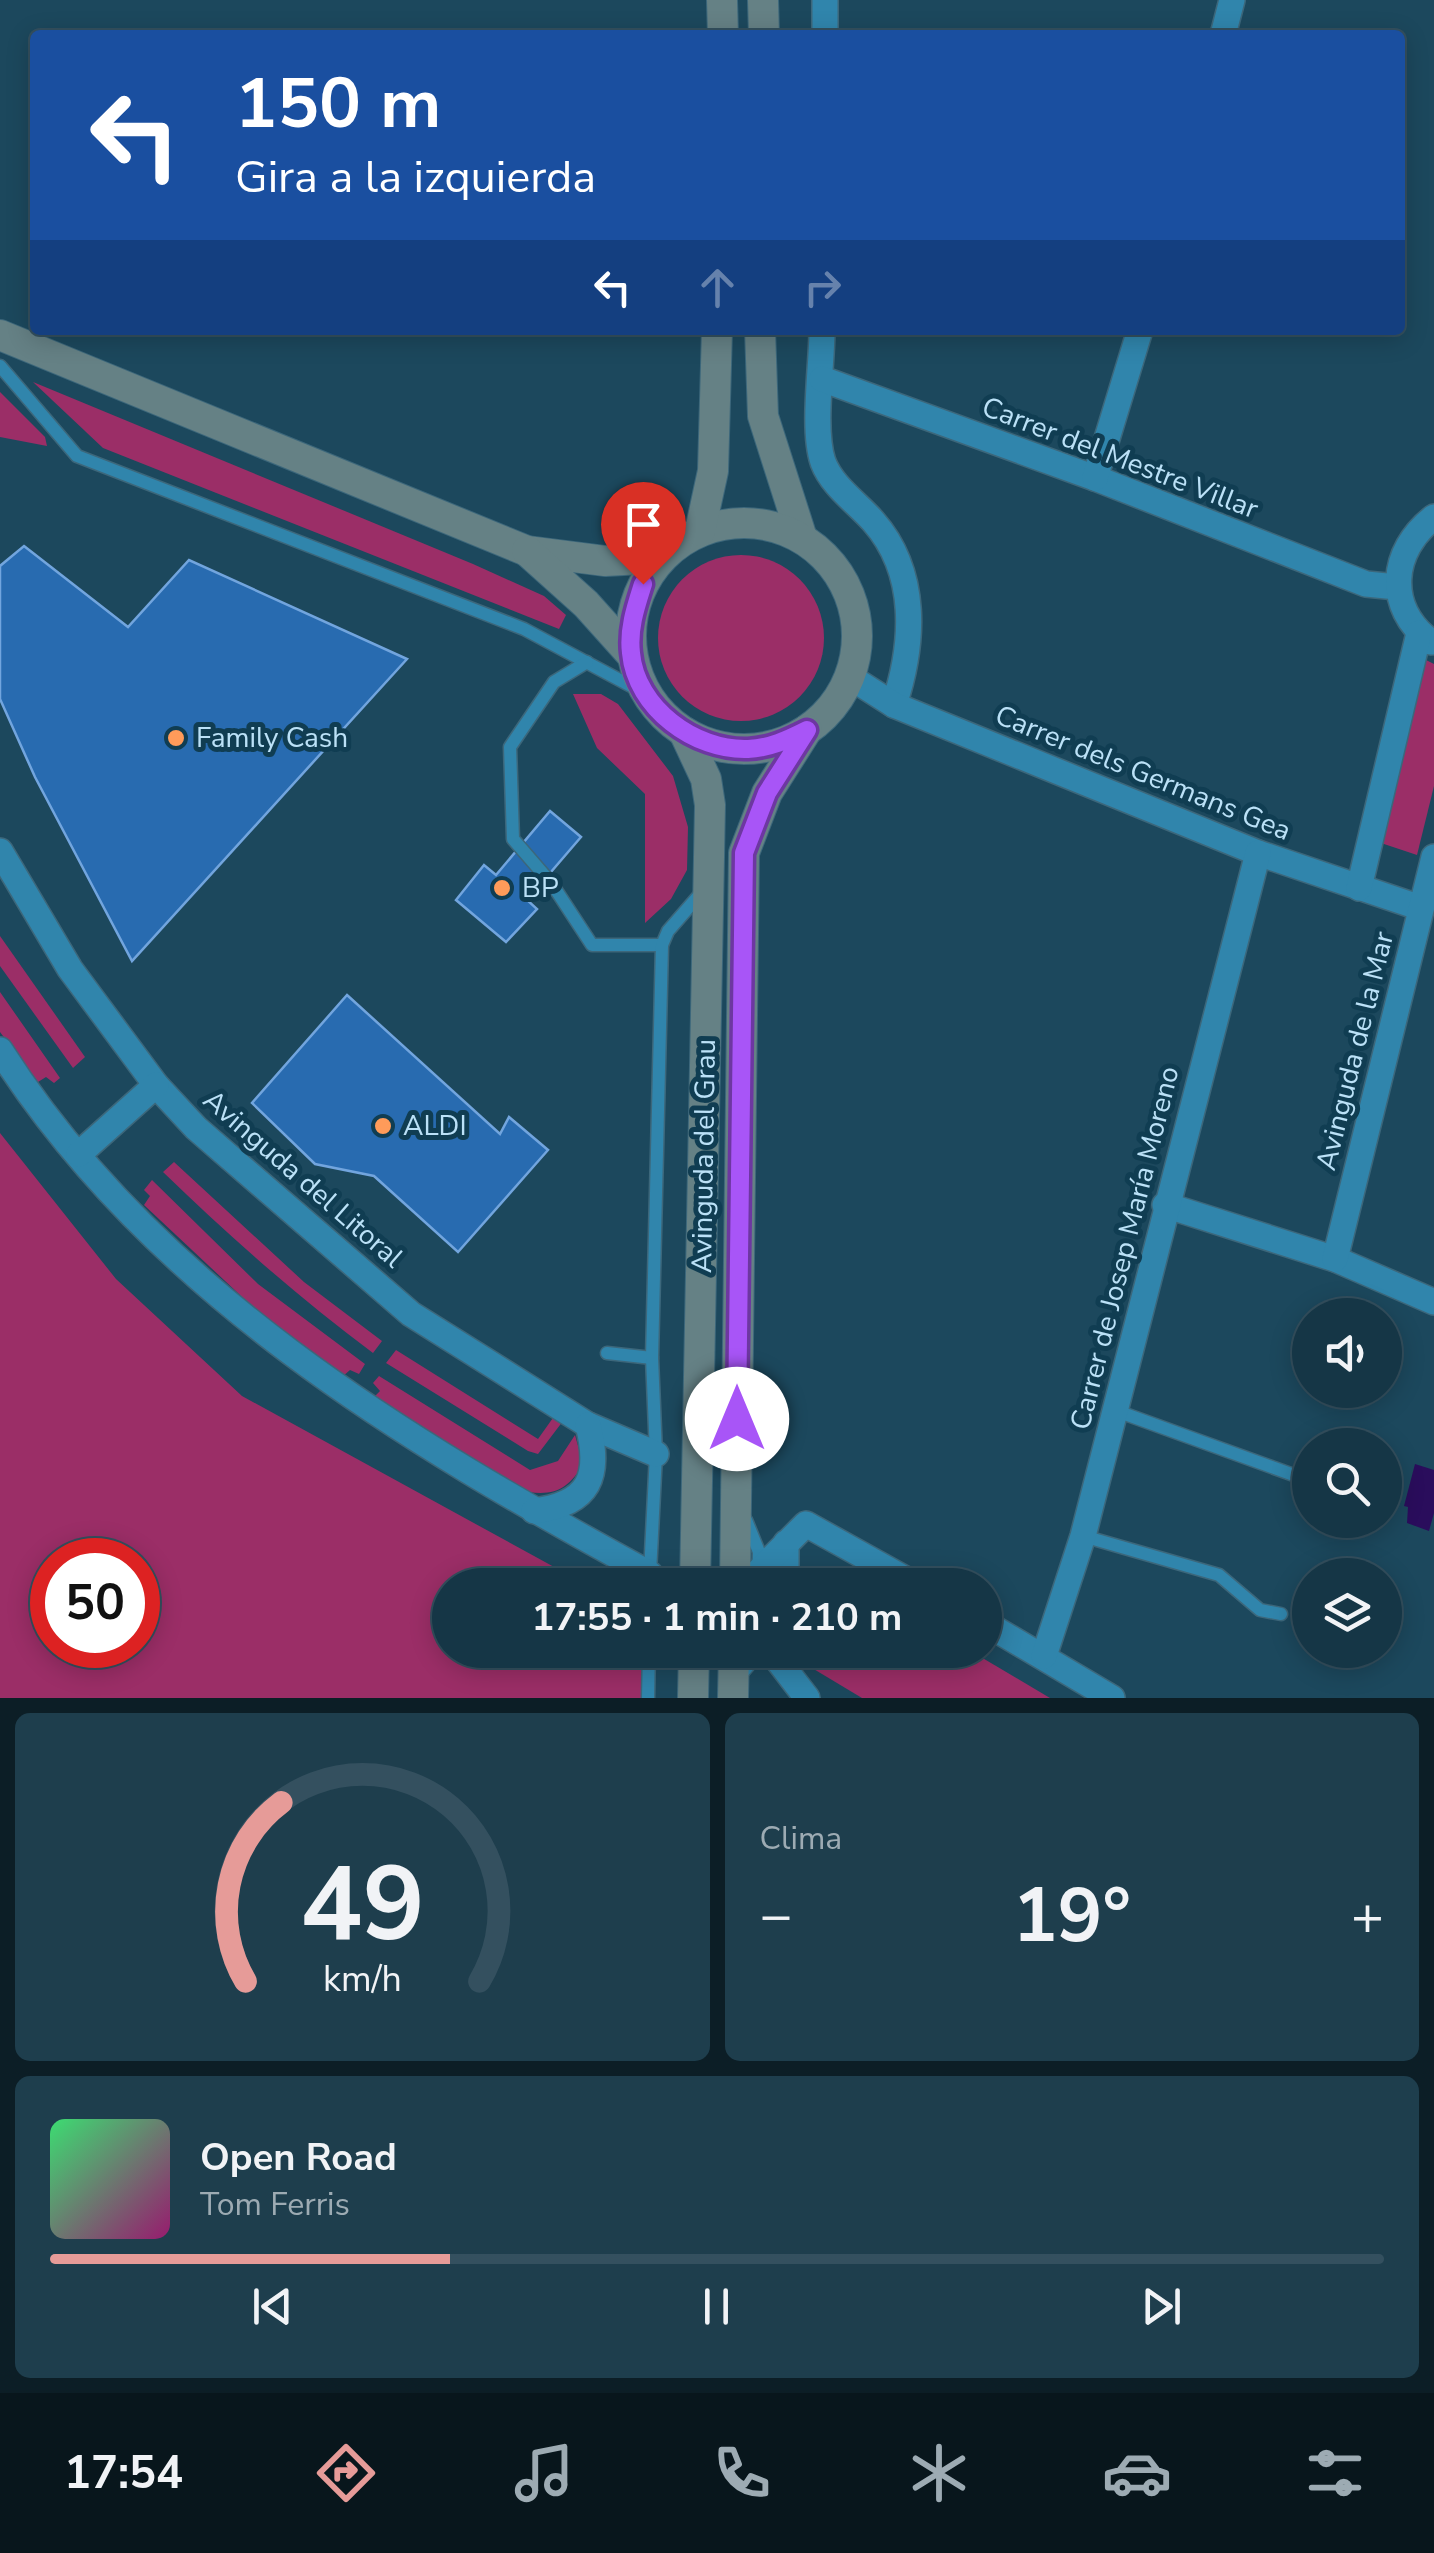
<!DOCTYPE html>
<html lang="es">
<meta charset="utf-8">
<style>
body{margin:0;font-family:"Nunito Sans",sans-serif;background:#1e3e4d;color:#f1f3f6;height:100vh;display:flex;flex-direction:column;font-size:38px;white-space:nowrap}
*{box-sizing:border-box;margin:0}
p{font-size:32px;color:#9dabb3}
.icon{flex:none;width:55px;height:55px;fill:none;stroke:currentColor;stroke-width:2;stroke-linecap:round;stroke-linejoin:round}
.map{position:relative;height:1698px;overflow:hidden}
.side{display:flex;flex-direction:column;gap:15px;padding:15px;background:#0c1e26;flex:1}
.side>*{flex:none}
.guide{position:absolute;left:30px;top:30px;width:1375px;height:305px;border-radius:10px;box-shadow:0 5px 25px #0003,0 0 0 2px #34505f;background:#1a4fa0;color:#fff;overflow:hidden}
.fabs{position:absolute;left:1292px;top:1298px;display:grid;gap:20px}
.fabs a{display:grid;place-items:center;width:110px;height:110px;border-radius:50%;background:#153646;box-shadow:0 5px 25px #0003,0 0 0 2px #34505f;font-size:50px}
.speed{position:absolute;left:30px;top:1538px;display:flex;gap:20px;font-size:50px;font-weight:700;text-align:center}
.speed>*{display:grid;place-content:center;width:130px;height:130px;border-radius:50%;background:#153646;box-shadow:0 5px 25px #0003,0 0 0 2px #34505f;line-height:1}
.speed .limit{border:15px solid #d22;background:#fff;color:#111}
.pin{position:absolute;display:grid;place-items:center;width:85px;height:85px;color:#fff;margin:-102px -42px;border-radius:50% 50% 50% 0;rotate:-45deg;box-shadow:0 0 10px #0007}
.pin .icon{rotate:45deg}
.me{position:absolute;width:110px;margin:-55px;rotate:0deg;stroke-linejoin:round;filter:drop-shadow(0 0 8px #0008)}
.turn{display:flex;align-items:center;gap:35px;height:210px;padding:0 40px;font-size:45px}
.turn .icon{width:130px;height:130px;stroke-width:2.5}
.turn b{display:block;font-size:70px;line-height:85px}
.lanes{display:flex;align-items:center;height:95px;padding:0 40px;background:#0003;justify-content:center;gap:50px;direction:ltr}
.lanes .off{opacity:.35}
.big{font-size:75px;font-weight:700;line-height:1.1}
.side .widget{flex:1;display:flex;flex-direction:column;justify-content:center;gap:15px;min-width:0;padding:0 35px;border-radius:15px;background:#1e3e4d}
.side .dial{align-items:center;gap:0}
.dial svg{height:260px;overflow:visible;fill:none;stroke:#34505f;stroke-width:7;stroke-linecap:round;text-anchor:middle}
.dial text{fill:#f1f3f6;stroke:none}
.song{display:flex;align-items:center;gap:30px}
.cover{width:120px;height:120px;border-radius:15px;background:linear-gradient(135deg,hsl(140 70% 55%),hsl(320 70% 35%))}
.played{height:10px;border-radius:5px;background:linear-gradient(90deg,#e69b98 30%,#34505f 30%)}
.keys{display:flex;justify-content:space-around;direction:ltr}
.heat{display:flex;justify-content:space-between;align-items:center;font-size:55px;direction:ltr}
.side .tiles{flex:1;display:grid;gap:15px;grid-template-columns:1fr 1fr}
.widget:last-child{grid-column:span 2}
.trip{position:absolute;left:432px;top:1568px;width:570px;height:100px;border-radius:50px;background:#153646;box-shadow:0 5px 25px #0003,0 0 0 2px #34505f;font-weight:700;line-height:100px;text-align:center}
.dock{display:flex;height:160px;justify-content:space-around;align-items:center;background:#08161c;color:#9dabb3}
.dock .icon{width:70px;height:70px}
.dock .on{color:#e69b98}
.dock b{font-size:45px;color:#f1f3f6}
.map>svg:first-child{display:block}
.green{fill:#9b2e67;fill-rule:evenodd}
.water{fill:#2a0d5c}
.building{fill:#286bb0;stroke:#72a5de;stroke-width:2.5}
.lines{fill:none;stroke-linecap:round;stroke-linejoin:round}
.service-casing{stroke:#3c677b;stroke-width:15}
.minor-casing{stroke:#3c677b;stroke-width:28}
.secondary-casing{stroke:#3c677b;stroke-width:32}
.service{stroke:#3085ac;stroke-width:12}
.minor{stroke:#3085ac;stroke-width:25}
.secondary{stroke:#658185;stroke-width:30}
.route-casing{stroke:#6d37a1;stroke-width:25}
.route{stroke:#a855f7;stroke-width:18}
.poi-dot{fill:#ff9b5a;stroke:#103d52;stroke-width:4}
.labels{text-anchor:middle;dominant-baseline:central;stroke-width:10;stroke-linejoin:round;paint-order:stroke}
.street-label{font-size:28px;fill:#bbe1f7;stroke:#103d52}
.poi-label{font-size:28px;fill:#bbe1f7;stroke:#103d52;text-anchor:start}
</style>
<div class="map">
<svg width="1434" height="1698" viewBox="0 0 1434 1698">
<rect width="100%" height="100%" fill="#1c485d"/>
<g class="green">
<polygon points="33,382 473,564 544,596 566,615 559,629 103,448"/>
<polygon points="0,392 45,437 47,446 0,437"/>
<circle cx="741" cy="638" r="83"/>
<polygon points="1426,660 1434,664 1434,786 1417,855 1381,843"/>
<polygon points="573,694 601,694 618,704 673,776 688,827 687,870 671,899 645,923 645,794 597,748"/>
<polygon points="0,936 85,1057 73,1068 0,966"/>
<polygon points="0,992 60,1078 54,1083 46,1077 38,1082 0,1032"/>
<path d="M0,1133l116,146 126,117 345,189h-137v65h199l-2,48h-647zM52,1560h86v85h-86z"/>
<path d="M174,1162l130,120 78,59 -9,12c-75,-56 -143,-116 -210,-181z"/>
<polygon points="152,1180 258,1284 365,1364 359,1374 350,1370 342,1377 272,1325 144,1205 150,1196 144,1190"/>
<polygon points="396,1350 538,1439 555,1415 563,1421 538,1454 528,1451 386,1363"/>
<path d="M379,1376l151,94 28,-9 17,-26 8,29c-13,23 -27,32 -54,28l-156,-94 7,-7 -7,-8z"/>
<polygon points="807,1650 969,1650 1050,1698 862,1698 807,1665"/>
</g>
<polygon class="water" points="1415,1464 1434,1470 1434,1513 1429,1531 1407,1523 1408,1507 1404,1506"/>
<g class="building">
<polygon points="24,546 128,627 189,560 407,659 132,961 35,777 0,699 0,566"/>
<polygon points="550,811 581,837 527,900 537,909 506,942 456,900 484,865 496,875"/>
<polygon points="347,995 500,1134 509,1117 548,1150 458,1252 374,1176 315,1164 252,1103"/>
</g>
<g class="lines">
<defs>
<g id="service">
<polyline points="0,366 77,456 524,629 646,694"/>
<polyline points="587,662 554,682 510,747 513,839 552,884 592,945 662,945"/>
<polyline points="607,1353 652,1358"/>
<polyline points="1114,1410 1302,1478"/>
<polyline points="746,1520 759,1552 758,1585"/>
<polyline points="1083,1536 1219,1575 1260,1610 1281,1614"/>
<polyline points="650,1573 656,1454 652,1358 662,945 668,931 702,892"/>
<polyline points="738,1678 755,1658 756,1650"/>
<polyline points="648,1698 649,1650"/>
</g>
<g id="minor">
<polyline points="825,0 825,35"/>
<polyline points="1223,35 1232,0"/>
<path d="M822,330c0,35 -10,100 1,132 9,24 33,40 50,59 46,52 41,123 21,184"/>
<polyline points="822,379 1095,478 1366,584 1397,587"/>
<polyline points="1095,478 1140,330"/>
<path d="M1431,642c-46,-35 -41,-91 3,-125"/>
<polyline points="850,677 894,705 1258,853 1421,908"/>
<polyline points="0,851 70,969 156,1085 196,1128 411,1314 588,1425 656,1454"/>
<polyline points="1359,888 1419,633"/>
<path d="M0,1050c152,240 407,392 650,524"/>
<polyline points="79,1154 156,1085"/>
<polyline points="1165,1205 1335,1259 1434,1302"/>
<polyline points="1335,1259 1434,857"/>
<path d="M534,1511c56,-7 67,-35 54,-86"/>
<polyline points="786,1543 786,1585"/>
<polyline points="758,1572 806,1524 916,1585"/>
<polyline points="985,1623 1112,1698"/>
<polyline points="770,1650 807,1698"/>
<polyline points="1044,1656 1083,1536 1258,853"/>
</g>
<g id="secondary">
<polyline points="722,0 723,35"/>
<polyline points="763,0 764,35"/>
<polyline points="760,330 763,416 802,538"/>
<polyline points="0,335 527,551 605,561 661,558"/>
<circle cx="744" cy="636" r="113"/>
<polyline points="700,531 713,471 717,330"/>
<polyline points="527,551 586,604 630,653"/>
<polyline points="684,732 706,779 710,805 695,1585"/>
<polyline points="735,1585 744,853 767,793 807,730"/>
<polyline points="693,1698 694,1650"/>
<polyline points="733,1698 734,1650"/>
</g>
</defs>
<use href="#service" class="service-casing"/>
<use href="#minor" class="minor-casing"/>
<use href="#secondary" class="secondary-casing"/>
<use href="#service" class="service"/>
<use href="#minor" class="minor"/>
<use href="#secondary" class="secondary"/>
</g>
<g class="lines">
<defs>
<path id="route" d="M643,584c-7,22 -15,45 -12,69 5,55 64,98 117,96 22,-1 39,-9 59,-19l-40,63 -23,60 -7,566"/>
</defs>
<use href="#route" class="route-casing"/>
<use href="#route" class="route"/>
</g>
<g class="poi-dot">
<circle cx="176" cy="738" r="10"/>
<circle cx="502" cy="888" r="10"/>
<circle cx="383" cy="1126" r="10"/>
</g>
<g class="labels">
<g class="street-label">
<text transform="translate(1120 458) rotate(21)">Carrer del Mestre Villar</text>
<text transform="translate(1143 773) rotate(22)">Carrer dels Germans Gea</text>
<text transform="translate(1355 1051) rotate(-76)">Avinguda de la Mar</text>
<text transform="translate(704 1156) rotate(-89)">Avinguda del Grau</text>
<text transform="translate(303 1179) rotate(41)">Avinguda del Litoral</text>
<text transform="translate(1125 1248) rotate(-76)">Carrer de Josep María Moreno</text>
</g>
<g class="poi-label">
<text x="196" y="738">Family Cash</text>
<text x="522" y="888">BP</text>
<text x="403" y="1126">ALDI</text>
</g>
</g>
</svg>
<div class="fabs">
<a><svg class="icon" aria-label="sound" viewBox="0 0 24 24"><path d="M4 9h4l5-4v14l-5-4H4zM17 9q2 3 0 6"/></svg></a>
<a><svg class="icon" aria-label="search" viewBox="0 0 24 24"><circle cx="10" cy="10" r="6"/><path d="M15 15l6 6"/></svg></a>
<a><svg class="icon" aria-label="layers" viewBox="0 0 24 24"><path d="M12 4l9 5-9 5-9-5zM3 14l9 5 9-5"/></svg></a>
</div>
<div class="speed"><div class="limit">50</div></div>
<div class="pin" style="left:643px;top:584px;background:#d93025"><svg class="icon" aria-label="arrive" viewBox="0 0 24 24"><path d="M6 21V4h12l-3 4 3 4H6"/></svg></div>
<svg class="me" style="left:737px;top:1419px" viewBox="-20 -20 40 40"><circle r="19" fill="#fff"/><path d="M0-13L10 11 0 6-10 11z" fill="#a855f7"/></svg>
<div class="trip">17:55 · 1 min · 210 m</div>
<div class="guide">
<div class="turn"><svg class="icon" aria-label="left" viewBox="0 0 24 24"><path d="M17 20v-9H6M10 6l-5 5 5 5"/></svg><div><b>150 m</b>Gira a la izquierda</div></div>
<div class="lanes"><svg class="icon" aria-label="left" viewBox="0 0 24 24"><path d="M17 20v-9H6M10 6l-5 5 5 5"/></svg><svg class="icon off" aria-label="ahead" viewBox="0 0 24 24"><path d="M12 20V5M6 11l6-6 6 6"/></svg><svg class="icon off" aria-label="right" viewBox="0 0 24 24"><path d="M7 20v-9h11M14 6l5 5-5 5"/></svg></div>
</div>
</div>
<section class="side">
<div class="tiles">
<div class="widget dial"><svg viewBox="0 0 100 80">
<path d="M14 69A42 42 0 1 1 86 69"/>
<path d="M14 69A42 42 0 0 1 25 14" stroke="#e69b98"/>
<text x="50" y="56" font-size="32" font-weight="700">49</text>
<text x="50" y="72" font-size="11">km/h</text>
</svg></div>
<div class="widget"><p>Clima</p>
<div class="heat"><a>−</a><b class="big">19°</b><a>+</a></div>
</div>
<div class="widget">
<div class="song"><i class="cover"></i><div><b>Open Road</b><p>Tom Ferris</p></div></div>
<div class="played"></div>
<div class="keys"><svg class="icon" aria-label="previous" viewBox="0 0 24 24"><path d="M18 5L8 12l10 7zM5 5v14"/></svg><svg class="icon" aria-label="pause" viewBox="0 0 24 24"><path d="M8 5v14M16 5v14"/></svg><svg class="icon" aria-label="next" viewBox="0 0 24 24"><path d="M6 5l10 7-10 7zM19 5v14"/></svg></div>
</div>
</div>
</section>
<nav class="dock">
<b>17:54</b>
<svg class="icon on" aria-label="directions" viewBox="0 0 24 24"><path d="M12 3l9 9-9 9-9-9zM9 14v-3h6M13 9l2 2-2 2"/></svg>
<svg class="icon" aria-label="music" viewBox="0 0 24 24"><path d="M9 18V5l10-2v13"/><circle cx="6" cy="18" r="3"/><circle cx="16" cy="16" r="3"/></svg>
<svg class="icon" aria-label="phone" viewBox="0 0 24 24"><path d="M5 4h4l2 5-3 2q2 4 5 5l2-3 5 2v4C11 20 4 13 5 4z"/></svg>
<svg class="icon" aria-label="climate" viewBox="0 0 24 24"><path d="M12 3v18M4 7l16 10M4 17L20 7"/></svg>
<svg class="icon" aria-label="car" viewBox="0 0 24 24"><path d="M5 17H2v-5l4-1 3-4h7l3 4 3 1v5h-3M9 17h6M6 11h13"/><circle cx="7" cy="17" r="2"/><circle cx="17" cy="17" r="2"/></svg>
<svg class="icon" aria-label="filters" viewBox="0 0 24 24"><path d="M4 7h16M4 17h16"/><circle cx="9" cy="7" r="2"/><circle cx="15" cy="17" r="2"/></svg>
</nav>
